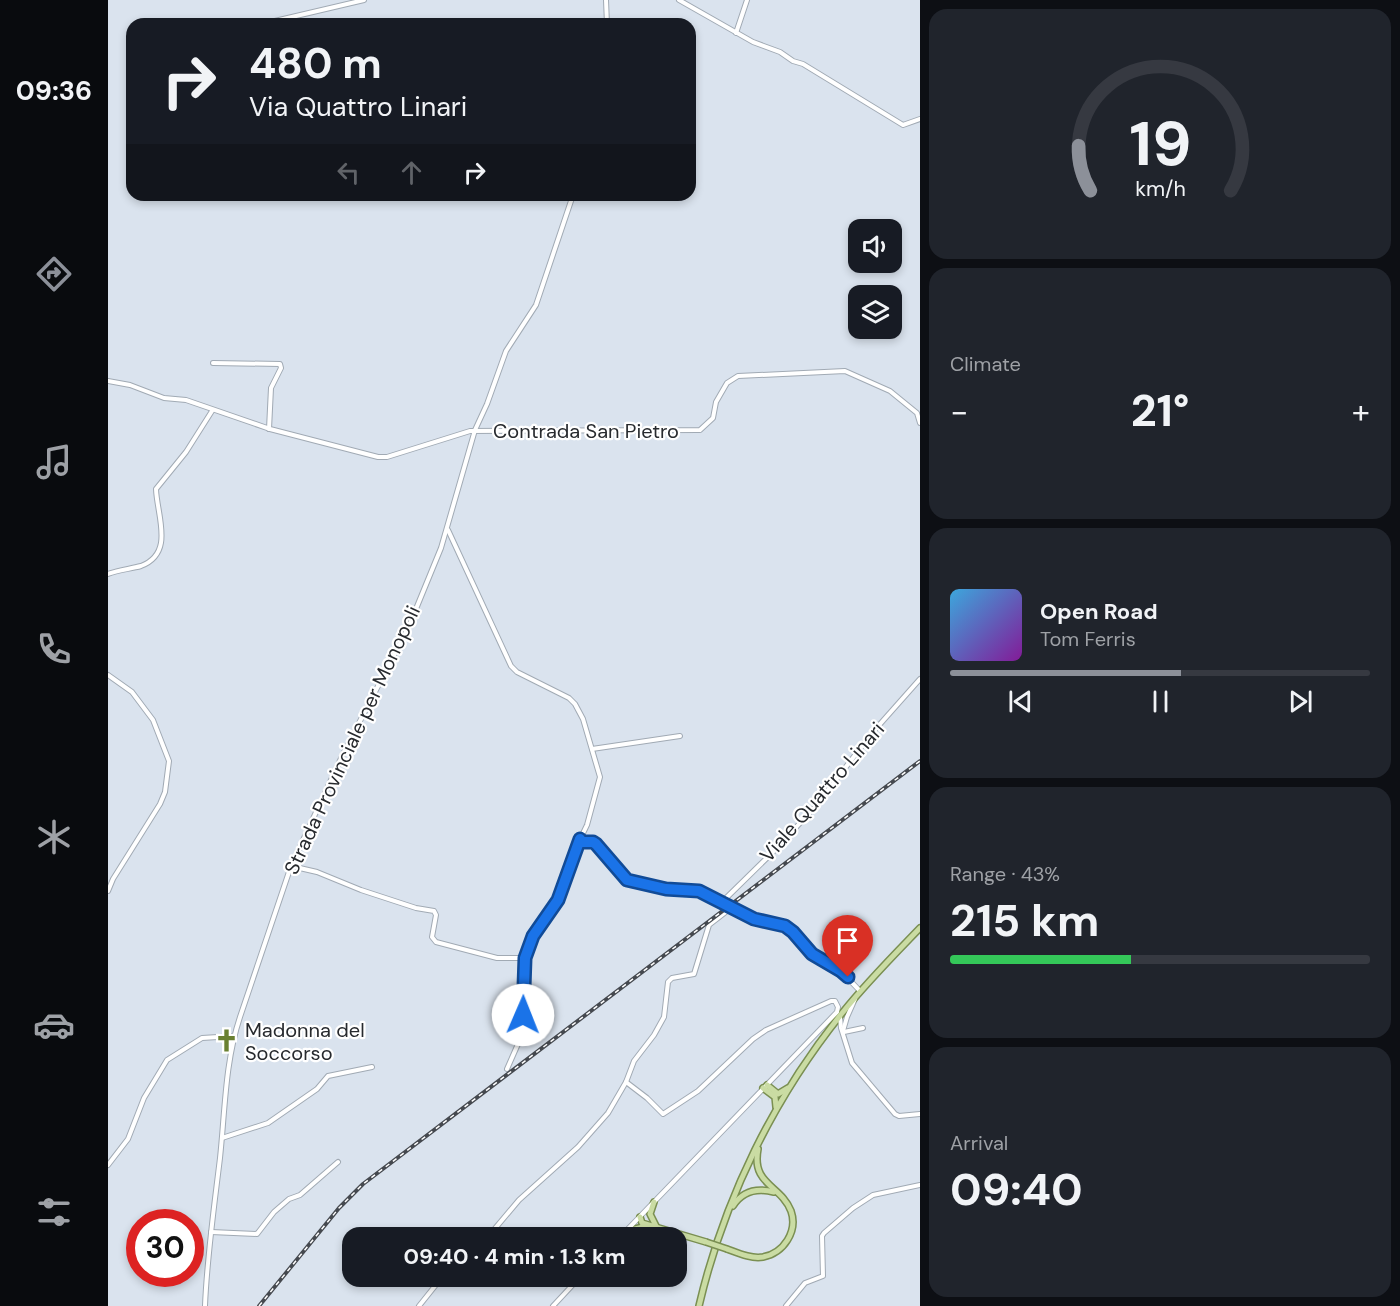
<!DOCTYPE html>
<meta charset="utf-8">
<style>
body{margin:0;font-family:"DM Sans",sans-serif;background:#20242c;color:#f1f3f6;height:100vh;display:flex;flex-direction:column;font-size:22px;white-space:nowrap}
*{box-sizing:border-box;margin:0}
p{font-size:20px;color:#9ea1a6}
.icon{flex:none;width:33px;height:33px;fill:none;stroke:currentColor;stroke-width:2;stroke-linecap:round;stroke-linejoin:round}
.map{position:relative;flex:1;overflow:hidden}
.sheet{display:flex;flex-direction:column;gap:9px;padding:9px;background:#0d0f14;width:480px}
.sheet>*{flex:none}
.banner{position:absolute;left:18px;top:18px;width:570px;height:183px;border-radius:18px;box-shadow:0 3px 9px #0003;background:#171b24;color:#f1f3f6;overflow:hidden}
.controls{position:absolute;left:740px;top:219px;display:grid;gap:12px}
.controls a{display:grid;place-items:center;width:54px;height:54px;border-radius:12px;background:#171b24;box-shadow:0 3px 9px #0003;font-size:30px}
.speed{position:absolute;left:18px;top:1209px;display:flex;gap:12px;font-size:30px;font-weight:700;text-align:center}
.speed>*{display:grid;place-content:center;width:78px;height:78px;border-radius:50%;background:#171b24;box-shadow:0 3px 9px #0003;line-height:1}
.speed .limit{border:9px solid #d22;background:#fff;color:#111}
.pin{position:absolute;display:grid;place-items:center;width:51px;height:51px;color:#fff;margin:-62px -26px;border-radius:50% 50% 50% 0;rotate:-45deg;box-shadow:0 0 6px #0007}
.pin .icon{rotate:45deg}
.me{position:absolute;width:66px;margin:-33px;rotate:1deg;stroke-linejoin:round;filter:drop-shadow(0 0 4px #0008)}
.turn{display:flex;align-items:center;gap:21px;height:126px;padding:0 24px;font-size:27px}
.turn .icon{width:78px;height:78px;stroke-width:2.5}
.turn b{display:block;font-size:42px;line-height:51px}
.lanes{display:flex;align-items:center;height:57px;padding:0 24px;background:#0003;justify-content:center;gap:30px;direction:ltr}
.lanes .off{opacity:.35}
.big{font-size:45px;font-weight:700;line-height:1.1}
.sheet .card{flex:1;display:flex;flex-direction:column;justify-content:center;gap:9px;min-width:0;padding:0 21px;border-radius:18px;background:#20242c}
.sheet .dial{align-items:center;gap:0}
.dial svg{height:156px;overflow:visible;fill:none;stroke:#363941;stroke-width:7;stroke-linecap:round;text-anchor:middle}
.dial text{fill:#f1f3f6;stroke:none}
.song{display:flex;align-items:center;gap:18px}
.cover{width:72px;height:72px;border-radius:9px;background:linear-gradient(135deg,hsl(200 70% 55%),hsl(290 70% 35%))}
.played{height:6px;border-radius:3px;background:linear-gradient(90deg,#8c9099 55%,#363941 55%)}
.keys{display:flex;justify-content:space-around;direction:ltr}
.heat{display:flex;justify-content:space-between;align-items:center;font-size:33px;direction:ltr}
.charge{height:9px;border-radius:4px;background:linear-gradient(90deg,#34c759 43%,#363941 0)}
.trip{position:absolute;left:234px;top:1227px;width:345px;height:60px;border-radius:18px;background:#171b24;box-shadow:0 3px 9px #0003;font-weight:700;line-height:60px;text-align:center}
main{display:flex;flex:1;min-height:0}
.tab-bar{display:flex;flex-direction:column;width:108px;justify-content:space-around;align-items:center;background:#090b0e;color:#9ea1a6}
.tab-bar .icon{width:42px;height:42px}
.tab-bar .selected{color:#8c9099}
.tab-bar b{font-size:27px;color:#f1f3f6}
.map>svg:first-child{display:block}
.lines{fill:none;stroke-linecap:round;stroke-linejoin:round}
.minor-casing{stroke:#a1aab4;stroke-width:6}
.major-casing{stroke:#7a8f52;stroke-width:8}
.minor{stroke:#fff;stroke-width:4}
.major{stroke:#cadca3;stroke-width:5}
.rail-casing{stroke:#45494f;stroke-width:4}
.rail{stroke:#fff;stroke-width:1.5;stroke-dasharray:4.5;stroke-linecap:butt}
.major-bridge-casing{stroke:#7a8f52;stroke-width:8;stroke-linecap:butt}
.major-bridge{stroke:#cadca3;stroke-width:5}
.route-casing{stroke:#114b97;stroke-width:15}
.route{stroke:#1a73e8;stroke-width:10}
.labels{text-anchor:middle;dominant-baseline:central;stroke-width:4.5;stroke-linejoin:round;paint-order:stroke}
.street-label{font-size:20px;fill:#272a2e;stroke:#fff}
.poi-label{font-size:20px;fill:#272a2e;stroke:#fff;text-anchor:start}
</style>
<main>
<nav class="tab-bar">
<b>09:36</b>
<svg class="icon selected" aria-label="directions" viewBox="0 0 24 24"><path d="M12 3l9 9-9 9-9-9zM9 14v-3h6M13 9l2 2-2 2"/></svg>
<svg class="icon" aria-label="music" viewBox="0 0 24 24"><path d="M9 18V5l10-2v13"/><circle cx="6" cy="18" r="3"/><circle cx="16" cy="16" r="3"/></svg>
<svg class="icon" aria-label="phone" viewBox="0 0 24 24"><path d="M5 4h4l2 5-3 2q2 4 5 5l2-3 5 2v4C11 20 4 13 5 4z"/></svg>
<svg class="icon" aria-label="climate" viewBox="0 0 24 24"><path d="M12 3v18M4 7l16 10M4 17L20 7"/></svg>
<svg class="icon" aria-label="car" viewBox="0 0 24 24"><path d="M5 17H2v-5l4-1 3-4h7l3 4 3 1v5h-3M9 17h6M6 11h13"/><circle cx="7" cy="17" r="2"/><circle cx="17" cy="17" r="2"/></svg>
<svg class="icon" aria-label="filters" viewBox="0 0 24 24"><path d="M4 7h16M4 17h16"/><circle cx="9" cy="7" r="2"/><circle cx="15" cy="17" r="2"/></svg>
</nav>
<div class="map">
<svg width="812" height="1306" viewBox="0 0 812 1306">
<rect width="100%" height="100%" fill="#dae3ee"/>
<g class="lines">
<defs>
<g id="minor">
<polyline points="498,0 499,24"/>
<polyline points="571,0 645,42 672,52 685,61 695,64 795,125 812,119"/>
<polyline points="154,24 256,0"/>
<polyline points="628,33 639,0"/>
<polyline points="105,363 172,364 173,368 163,388 161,429"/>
<polyline points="0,381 22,385 56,398 78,400 162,429 270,457 279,457 362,431 592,430 605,418 608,402 619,383 630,376 737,371 782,391 809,413 812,423"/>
<polyline points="340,530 403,666 409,672 461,698 467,704 475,719 492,777 479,825 467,850 452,896 425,936 417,958 414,1001 415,1022 410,1044 399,1069"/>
<path d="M0,574c10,-4 22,-5 33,-8 34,-13 16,-50 15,-77l30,-37 26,-41"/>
<polyline points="0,675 24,692 45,720 61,761 57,792 52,804 5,879 0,891"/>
<polyline points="484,749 572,736"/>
<polyline points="472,839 474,842 485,842 488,844 519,880 558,889 591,891 646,919 677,926 685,932 703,954 733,971 752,991"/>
<polyline points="183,866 209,872 253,890 308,908 326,911 328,915 324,937 328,942 389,958 417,958"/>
<polyline points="613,903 665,852 706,808 765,732 812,679"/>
<polyline points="732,1017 733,1028 744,1063 787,1114 791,1116 812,1114"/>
<polyline points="735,1031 739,1017 747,999"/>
<polyline points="736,1032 755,1028"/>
<polyline points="518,1082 539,1098 555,1114 590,1091 645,1039 658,1030 723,1001 727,1001 730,1007 729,1012 518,1231"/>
<polyline points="114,1138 160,1123 209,1089 220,1076 264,1067"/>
<polyline points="0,1165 20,1139 36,1098 59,1060 94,1038 126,1036"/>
<polyline points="103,1232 149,1234 166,1212 181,1199 192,1195 230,1162"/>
<polyline points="379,1238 411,1200 470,1147 500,1113 518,1082 526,1061 546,1035 556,1017 560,982 564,978 586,974 601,925 623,908"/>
<path d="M97,1306c2,-50 9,-98 15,-148 5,-47 5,-96 20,-141l51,-151 52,-112 66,-128 32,-78 34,-118 12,-26 19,-53 30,-46 37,-110"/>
<polyline points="311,1306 335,1276"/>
<polyline points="445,1306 473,1276"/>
<polyline points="678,1306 697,1283 715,1276 714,1236 716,1233 745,1208 765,1195 812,1185"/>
</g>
<g id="major">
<polyline points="659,1085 670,1094 680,1088"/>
<polyline points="655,1088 667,1097 668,1107"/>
<polyline points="546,1202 542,1214 548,1226"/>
<path d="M625,1206c10,-16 25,-18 41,-14"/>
<polyline points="532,1217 534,1223 598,1242"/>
<polyline points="513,1236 523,1230 539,1226"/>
<path d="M619,1249c11,4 24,10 36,8 21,-4 35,-26 28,-46 -10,-26 -40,-26 -33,-62"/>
<path d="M591,1306c25,-107 75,-209 144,-294 24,-30 51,-57 77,-84"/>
</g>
</defs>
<use href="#minor" class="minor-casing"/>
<use href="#major" class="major-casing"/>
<use href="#minor" class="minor"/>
<use href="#major" class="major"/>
<defs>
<polyline id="rail" points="151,1306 231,1208 255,1184 812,761"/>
</defs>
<use href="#rail" class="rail-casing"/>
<use href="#rail" class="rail"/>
<defs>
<polyline id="major-bridge" points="598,1242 619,1249"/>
</defs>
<use href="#major-bridge" class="major-bridge-casing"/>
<use href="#major-bridge" class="major-bridge"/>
</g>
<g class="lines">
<defs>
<polyline id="route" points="415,1015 417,958 425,936 450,900 472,839 474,842 485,842 488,844 519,880 558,889 591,891 646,919 677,926 685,932 704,954 733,971 740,977"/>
</defs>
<use href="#route" class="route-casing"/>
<use href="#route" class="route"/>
</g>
<defs>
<symbol id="church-bare" viewBox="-9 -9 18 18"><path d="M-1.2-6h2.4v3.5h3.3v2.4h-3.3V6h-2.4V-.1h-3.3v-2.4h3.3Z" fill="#698031" stroke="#fff" stroke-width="2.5" paint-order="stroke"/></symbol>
</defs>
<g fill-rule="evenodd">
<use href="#church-bare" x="102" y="1024" width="33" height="33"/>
</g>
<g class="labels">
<g class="street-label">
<text x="478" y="431">Contrada San Pietro</text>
<text transform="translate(244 740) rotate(-65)">Strada Provinciale per Monopoli</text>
<text transform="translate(714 792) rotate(-49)">Viale Quattro Linari</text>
</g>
<g class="poi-label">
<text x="137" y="1030">Madonna del<tspan x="137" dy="23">Soccorso</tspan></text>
</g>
</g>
</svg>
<div class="controls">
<a><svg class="icon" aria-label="sound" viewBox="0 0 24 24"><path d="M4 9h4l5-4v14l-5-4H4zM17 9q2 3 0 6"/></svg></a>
<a><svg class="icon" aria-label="layers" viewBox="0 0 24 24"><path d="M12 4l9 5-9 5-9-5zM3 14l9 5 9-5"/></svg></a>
</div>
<div class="speed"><div class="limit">30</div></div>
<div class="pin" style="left:740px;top:977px;background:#d93025"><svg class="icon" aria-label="arrive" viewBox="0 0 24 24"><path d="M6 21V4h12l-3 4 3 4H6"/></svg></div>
<svg class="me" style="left:415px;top:1015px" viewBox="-20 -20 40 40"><circle r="19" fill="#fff"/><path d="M0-13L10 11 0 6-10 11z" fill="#1a73e8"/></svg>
<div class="trip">09:40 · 4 min · 1.3 km</div>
<div class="banner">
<div class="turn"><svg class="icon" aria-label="right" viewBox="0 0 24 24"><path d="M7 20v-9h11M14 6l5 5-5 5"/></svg><div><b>480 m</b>Via Quattro Linari</div></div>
<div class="lanes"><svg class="icon off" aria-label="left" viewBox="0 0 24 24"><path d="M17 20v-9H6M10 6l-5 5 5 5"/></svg><svg class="icon off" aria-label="ahead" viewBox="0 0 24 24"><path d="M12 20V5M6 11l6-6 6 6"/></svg><svg class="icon" aria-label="right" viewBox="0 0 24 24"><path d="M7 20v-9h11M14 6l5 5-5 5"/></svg></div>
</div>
</div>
<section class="sheet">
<div class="card dial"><svg viewBox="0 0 100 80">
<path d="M14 69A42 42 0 1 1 86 69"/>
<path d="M14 69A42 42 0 0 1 8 46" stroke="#8c9099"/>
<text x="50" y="56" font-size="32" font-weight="700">19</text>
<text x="50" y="72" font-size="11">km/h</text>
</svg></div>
<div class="card"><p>Climate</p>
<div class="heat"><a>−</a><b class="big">21°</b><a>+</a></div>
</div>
<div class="card">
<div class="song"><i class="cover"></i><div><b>Open Road</b><p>Tom Ferris</p></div></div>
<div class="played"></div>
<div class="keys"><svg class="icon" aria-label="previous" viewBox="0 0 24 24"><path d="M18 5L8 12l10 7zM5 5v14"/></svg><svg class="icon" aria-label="pause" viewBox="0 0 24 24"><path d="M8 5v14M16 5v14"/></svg><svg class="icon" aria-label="next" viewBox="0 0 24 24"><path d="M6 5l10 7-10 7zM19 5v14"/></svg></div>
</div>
<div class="card"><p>Range · 43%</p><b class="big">215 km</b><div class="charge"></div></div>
<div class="card"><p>Arrival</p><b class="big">09:40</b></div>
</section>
</main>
